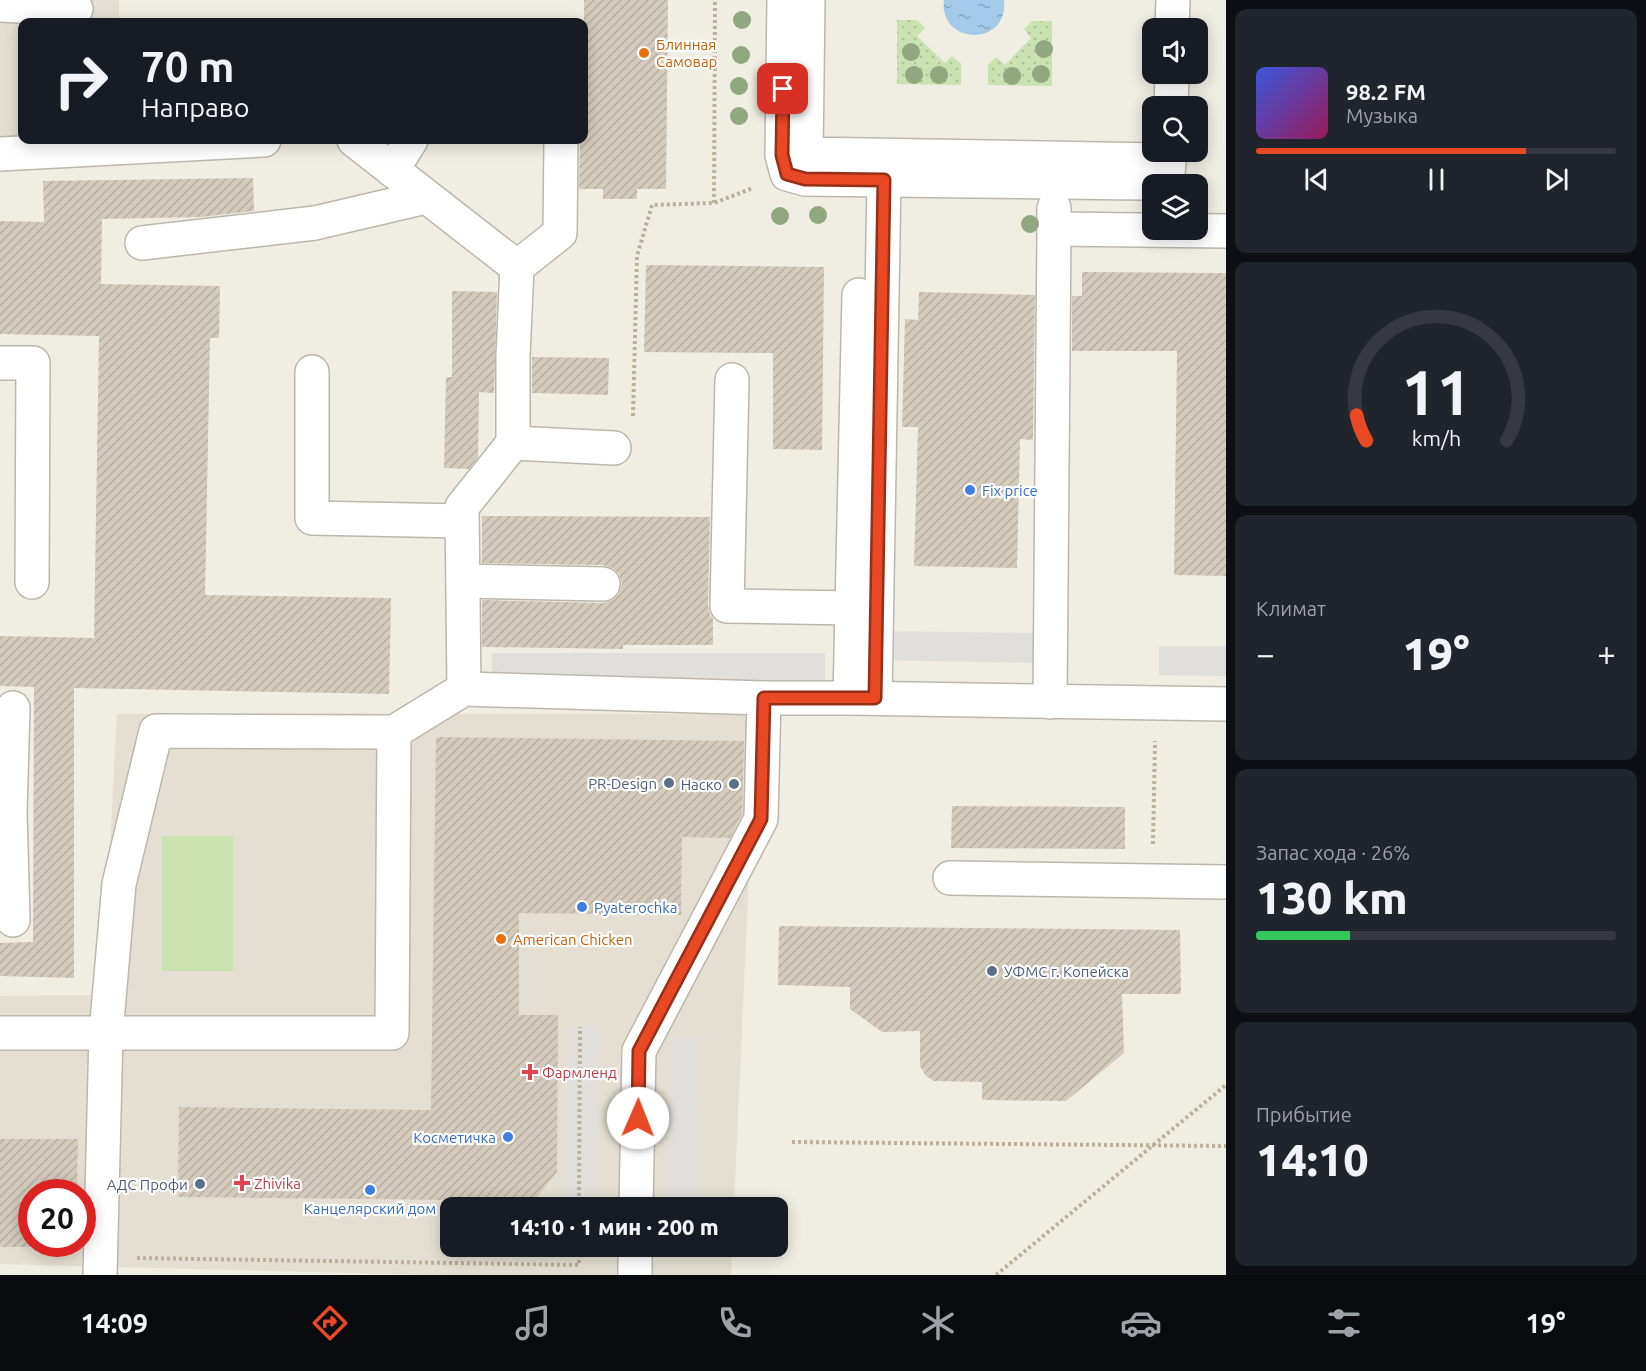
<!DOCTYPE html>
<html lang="ru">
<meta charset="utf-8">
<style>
body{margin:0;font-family:Ubuntu,sans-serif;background:#20242c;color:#f1f3f6;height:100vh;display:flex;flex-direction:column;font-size:22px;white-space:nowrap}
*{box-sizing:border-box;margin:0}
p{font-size:20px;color:#9ea1a6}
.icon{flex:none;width:33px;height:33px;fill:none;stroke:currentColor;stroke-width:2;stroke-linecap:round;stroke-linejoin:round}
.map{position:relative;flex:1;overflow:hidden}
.side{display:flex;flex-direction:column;gap:9px;padding:9px;background:#0d0f14;width:420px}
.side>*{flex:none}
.hud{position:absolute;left:18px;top:18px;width:570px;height:126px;border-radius:12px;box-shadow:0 3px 15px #0003;background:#171b24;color:#f1f3f6;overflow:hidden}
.controls{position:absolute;left:1142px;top:18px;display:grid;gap:12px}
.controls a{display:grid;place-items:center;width:66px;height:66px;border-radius:12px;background:#171b24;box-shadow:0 3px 15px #0003;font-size:30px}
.speed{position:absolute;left:18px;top:1179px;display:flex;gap:12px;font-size:30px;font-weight:700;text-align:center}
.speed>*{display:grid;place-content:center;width:78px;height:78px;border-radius:50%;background:#171b24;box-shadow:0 3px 15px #0003;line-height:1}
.speed .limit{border:9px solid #d22;background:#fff;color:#111}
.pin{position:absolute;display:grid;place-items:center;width:51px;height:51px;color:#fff;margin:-26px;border-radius:12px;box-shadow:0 3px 9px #0006}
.me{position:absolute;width:66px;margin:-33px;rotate:1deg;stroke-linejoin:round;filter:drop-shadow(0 0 4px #0008)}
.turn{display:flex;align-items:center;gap:21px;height:126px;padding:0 24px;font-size:27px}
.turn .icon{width:78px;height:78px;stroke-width:2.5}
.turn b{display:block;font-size:42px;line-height:51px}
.big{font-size:45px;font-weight:800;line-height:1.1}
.side .widget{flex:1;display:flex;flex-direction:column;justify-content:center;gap:9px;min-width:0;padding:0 21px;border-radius:12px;background:#20242c}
.side .dial{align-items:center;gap:0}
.dial svg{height:156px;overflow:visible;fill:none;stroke:#363941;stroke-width:7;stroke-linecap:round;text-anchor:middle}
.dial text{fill:#f1f3f6;stroke:none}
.song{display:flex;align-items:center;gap:18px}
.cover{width:72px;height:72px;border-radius:9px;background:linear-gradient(135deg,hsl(230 70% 55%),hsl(330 70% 35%))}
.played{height:6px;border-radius:3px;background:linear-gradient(90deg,#e84823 75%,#363941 75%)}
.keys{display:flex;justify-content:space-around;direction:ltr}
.heat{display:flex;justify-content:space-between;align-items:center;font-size:33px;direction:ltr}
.charge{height:9px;border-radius:4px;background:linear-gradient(90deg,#34c759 26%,#363941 0)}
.trip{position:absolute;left:440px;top:1197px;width:348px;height:60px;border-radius:12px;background:#171b24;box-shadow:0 3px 15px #0003;font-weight:800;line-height:60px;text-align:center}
.tabs{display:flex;height:96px;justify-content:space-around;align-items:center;background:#090b0e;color:#9ea1a6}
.tabs .icon{width:42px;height:42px}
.tabs .active{color:#e84823}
.tabs b{font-size:27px;color:#f1f3f6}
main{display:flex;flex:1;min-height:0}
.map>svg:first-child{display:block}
.residential{fill:#e4dfd2;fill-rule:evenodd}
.grass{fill:url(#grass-dots)}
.pitch{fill:#c9e2af}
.parking{fill:#e1dfdc}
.water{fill:url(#water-ripples)}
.building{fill:url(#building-hatch)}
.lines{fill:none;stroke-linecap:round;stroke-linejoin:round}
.minor-casing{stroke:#bdb7aa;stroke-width:36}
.path{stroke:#bbb099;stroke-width:4;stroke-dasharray:3 3;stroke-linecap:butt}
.minor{stroke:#fff;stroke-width:33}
.tree{fill:#91a77f}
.route-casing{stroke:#972f17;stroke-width:15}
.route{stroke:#e84823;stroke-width:10}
.food-dot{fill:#e8710a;stroke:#fff;stroke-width:2}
.shop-dot{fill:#3f7fe0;stroke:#fff;stroke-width:2}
.service-dot{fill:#5c6f8a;stroke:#fff;stroke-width:2}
.health-dot{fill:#e0444e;stroke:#fff;stroke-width:2}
.labels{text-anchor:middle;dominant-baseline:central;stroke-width:4.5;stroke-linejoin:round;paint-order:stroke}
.food-label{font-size:15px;fill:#c56008;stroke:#fff;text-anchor:start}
.shop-label{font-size:15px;fill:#366cbe;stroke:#fff;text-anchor:start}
.service-label{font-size:15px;fill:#4e5e75;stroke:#fff;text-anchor:end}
.health-label{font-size:15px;fill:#be3a42;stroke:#fff;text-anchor:start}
</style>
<main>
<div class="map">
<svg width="1226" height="1275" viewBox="0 0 1226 1275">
<defs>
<pattern id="grass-dots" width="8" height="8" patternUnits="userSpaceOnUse" patternTransform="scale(1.5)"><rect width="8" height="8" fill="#c9e2af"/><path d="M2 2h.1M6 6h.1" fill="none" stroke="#aec397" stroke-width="1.8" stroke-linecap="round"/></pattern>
<pattern id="water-ripples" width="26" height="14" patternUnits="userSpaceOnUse" patternTransform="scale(1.5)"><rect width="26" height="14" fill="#a3cae9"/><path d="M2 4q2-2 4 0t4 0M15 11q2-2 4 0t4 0" fill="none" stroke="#86a5be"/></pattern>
<pattern id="building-hatch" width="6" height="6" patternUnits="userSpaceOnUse" patternTransform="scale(1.5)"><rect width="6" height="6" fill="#d4cbbd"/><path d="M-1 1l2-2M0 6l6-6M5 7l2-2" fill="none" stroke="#b7afa3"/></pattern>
</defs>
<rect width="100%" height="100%" fill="#f0ede3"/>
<g class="residential">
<polygon points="0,0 119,0 119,22 22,22 22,140 0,143"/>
<path d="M117,714h639l-22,493 -284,1v38l282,1 -1,28h-297l-434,-11v-268l102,-1zM32,1192h50v52h-50z"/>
</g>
<g class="grass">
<polygon points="897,20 917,20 925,28 917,36 945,63 952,56 961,64 961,85 897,84"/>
<polygon points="1032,21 1052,21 1052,86 988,85 988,65 996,57 1005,65 1031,38 1024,29"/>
</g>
<rect class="pitch" x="162" y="836" width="71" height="135"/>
<g class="parking">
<polygon points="875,631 1036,633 1036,663 875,660"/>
<polygon points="1159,646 1226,646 1226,676 1159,675"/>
<polygon points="492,653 825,653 825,683 492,682"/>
<polygon points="569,1027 599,1027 596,1207 566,1207"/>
<polygon points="671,1038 702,1038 699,1207 669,1207"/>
<polygon points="668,1247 698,1247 698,1252 668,1251"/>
</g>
<path class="water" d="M944,0h60c5,48 -66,45 -60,0z"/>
<g class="building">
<polygon points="584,0 668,0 666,189 637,189 637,199 603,199 603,189 579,189 580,140 584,140"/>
<polygon points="253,178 254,211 201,217 102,219 101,284 220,286 219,338 210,338 205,595 391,598 389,694 74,688 74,978 0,976 0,943 33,942 34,687 0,686 0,636 94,638 99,336 0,334 0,221 44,222 43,181"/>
<polygon points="646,265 824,267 822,450 773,449 773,353 644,352"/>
<polygon points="1082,272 1226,273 1226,576 1174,575 1177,351 1072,351 1072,296 1082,296"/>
<polygon points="452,291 497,292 494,393 479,392 478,457 469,469 444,468 446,377 452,377"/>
<polygon points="919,292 1035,295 1033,440 1020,439 1017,568 914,566 918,427 902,427 905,319 918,320"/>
<polygon points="532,357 609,358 608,395 532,393"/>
<polygon points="482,516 710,517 708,606 710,615 713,618 713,645 623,645 623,649 482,647 482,600 603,603 612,600 619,594 622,584 619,574 613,568 603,565 482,563"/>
<polygon points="436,737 744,741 742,814 730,838 682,837 681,915 519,913 519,1015 558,1015 557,1172 528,1208 456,1208 456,1200 178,1197 179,1107 431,1110"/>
<polygon points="952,806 1125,807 1125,849 951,848"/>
<polygon points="779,926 1180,930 1181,994 1122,994 1124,1053 1066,1101 982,1100 982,1082 934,1081 926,1076 920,1066 920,1031 882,1032 850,1009 850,987 778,985"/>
<polygon points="0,1139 78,1139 77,1192 32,1192 32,1244 77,1244 77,1247 0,1247"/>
</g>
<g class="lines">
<defs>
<g id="minor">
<polyline points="784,0 782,155 787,174 805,179 1143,183 1159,180 1168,173 1170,152"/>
<polyline points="808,0 806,154 1158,160 1158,152"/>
<polyline points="0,5 76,9"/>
<polyline points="1172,28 1173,0"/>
<polyline points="1171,106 1172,74"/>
<polyline points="354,140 517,267 513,357 513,443"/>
<polyline points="0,154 264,140"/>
<polyline points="392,170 411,140"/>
<polyline points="1054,208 1054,229 1226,231"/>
<polyline points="142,243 315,223 426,197"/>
<polyline points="517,267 560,233 561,140"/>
<polyline points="0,363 33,363 32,582"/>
<polyline points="312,372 312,518 462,521"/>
<polyline points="732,380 727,606 852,608"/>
<polyline points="463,581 603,584"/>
<polyline points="464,689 462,507 513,443 614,448"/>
<polyline points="764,698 850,698 1226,704"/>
<polyline points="850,698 859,295"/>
<polyline points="875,698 884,180"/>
<polyline points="1050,702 1054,229"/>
<polyline points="13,708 10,812 13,920"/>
<polyline points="394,732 392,1033 106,1033 119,884 156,731 394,732 464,689 764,698 761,819 639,1051 636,1208"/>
<polyline points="950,878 1226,882"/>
<polyline points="0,1033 106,1033 100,1275"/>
<polyline points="635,1275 635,1246"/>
</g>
</defs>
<use href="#minor" class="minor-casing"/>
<g class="path">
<polyline points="714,203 715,0"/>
<polyline points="633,416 637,256 652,205 714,203 753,188"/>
<polyline points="1153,844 1155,741"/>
<polyline points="792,1142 1226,1146"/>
<polyline points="579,1208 580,1027"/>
<polyline points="137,1258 579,1265 579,1246"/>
<polyline points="996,1275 1226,1085"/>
</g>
<use href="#minor" class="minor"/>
</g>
<g class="tree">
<circle cx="742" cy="20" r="9"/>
<circle cx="1044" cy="49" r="9"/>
<circle cx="911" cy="52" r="9"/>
<circle cx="741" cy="55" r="9"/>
<circle cx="1041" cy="74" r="9"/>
<circle cx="914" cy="75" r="9"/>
<circle cx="939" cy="75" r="9"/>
<circle cx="1012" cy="76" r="9"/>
<circle cx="739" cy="86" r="9"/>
<circle cx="739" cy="116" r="9"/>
<circle cx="818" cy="215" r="9"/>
<circle cx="780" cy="216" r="9"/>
<circle cx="1030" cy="224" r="9"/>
</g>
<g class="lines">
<defs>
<polyline id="route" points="638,1118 639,1051 761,819 764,698 875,698 884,180 805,179 787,174 782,155 783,89"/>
</defs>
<use href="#route" class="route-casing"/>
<use href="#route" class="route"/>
</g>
<g class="food-dot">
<circle cx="644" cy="53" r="6"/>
<circle cx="501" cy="939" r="6"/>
</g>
<g class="shop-dot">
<circle cx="970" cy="490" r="6"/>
<circle cx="582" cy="907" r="6"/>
<circle cx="508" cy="1137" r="6"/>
<circle cx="370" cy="1190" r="6"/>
</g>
<g class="service-dot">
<circle cx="669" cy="783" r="6"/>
<circle cx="734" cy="784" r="6"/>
<circle cx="992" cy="971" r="6"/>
<circle cx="200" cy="1184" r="6"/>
</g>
<g class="health-dot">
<path d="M527 1063h6v6h6v6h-6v6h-6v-6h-6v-6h6z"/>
<path d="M239 1174h6v6h6v6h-6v6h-6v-6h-6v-6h6z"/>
</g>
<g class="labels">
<g class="food-label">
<text x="656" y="44">Блинная<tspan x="656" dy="17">Самовар</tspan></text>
<text x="513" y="939">American Chicken</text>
</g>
<g class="shop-label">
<text x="982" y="490">Fix price</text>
<text x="594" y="907">Pyaterochka</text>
<text x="496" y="1137" text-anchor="end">Косметичка</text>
<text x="370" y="1208" text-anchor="middle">Канцелярский дом</text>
</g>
<g class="service-label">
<text x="657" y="783">PR-Design</text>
<text x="722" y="784">Наско</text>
<text x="1004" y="971" text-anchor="start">УФМС г. Копейска</text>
<text x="188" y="1184">АДС Профи</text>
</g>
<g class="health-label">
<text x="542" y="1072">Фармленд</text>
<text x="254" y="1183">Zhivika</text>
</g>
</g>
</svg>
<div class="controls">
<a><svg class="icon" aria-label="sound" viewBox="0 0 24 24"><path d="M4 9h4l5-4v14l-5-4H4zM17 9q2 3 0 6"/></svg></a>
<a><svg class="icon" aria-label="search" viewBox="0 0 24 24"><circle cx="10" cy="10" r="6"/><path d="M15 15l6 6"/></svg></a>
<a><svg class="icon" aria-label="layers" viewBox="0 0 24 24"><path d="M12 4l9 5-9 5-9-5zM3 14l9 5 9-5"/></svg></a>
</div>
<div class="speed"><div class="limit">20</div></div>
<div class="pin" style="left:783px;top:89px;background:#d93025"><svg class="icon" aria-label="arrive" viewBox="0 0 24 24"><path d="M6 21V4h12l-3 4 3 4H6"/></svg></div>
<svg class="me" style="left:638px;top:1118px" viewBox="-20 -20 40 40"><circle r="19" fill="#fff"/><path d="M0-13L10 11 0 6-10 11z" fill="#e84823"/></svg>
<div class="trip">14:10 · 1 мин · 200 m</div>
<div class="hud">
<div class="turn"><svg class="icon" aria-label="right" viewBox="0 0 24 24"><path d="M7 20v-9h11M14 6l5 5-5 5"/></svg><div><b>70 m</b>Направо</div></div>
</div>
</div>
<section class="side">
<div class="widget">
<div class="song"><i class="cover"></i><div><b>98.2 FM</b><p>Музыка</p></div></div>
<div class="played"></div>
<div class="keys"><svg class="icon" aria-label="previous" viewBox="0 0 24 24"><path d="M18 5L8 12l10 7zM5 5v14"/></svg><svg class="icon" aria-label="pause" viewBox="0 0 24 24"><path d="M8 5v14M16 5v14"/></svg><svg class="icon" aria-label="next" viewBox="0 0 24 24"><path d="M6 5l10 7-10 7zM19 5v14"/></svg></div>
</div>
<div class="widget dial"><svg viewBox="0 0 100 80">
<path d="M14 69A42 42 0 1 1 86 69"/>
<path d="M14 69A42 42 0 0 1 9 56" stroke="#e84823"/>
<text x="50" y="56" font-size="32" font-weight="700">11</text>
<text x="50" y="72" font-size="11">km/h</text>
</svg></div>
<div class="widget"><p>Климат</p>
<div class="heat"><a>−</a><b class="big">19°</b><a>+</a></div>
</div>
<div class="widget"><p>Запас хода · 26%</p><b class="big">130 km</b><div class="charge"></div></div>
<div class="widget"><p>Прибытие</p><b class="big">14:10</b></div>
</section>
</main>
<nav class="tabs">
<b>14:09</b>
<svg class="icon active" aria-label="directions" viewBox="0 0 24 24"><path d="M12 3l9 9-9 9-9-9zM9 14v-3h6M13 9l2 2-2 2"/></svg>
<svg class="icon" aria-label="music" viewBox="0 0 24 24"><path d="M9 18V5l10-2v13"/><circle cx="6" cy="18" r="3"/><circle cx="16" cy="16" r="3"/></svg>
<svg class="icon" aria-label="phone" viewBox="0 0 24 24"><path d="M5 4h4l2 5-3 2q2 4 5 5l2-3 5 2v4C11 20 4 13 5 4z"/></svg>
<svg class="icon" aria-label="climate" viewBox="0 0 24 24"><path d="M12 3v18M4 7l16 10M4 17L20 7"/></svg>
<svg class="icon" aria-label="car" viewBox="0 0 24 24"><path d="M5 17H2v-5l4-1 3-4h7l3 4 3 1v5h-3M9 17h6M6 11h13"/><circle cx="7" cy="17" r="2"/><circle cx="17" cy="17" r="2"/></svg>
<svg class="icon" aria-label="filters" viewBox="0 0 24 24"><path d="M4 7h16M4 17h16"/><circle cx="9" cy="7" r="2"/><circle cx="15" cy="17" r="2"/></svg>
<b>19°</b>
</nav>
